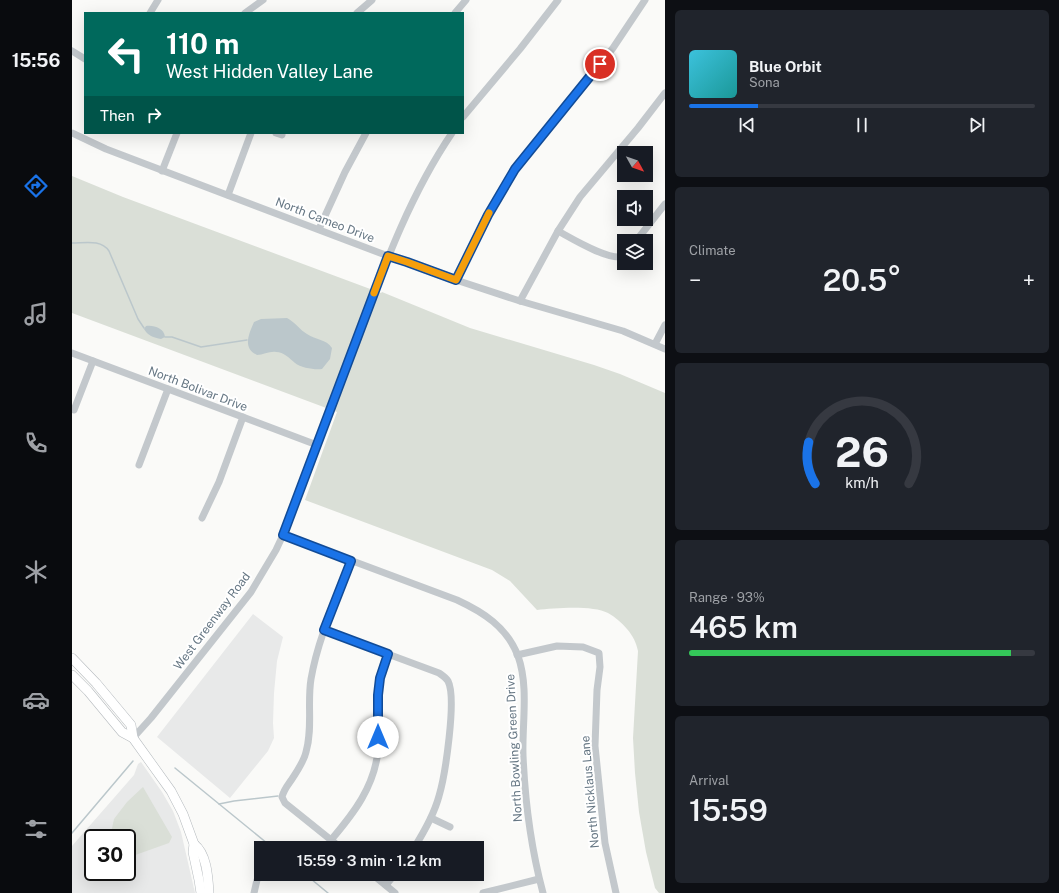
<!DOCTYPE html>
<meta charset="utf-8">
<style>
body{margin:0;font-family:"Public Sans",sans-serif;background:#20242c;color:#f1f3f6;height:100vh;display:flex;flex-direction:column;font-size:15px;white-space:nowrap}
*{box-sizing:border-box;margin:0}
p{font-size:13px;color:#9ea1a6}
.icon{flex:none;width:22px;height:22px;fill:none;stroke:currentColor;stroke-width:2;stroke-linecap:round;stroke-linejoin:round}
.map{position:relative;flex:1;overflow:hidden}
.details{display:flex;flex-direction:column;gap:10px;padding:10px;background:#0d0f14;width:394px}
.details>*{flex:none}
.banner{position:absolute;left:12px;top:12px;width:380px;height:122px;border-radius:0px;box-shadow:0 4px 16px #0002;background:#00695c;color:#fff;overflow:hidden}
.needle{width:26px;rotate:130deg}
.controls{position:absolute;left:545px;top:146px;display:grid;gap:8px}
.controls a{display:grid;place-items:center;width:36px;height:36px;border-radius:0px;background:#171b24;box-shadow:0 4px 16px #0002;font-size:20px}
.speed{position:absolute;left:12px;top:829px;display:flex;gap:8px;font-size:20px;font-weight:700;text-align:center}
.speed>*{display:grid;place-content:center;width:52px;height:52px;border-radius:50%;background:#171b24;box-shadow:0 4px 16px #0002;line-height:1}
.speed .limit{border:2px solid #111;border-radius:6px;background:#fff;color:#111}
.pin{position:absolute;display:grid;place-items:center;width:34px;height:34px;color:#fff;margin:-17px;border:2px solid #fff;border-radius:50%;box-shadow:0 1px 4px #0007}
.me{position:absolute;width:44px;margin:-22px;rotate:0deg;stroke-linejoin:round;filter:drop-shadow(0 0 3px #0008)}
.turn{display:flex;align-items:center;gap:14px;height:84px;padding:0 16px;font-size:18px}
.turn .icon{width:52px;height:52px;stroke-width:2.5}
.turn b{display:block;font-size:28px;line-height:34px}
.then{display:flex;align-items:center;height:38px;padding:0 16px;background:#0003;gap:8px;font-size:15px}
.big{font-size:30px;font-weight:600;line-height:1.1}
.details .widget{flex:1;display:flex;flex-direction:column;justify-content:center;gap:6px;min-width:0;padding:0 14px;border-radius:6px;background:#20242c}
.details .dial{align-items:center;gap:0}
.dial svg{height:104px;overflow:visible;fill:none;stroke:#363941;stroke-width:7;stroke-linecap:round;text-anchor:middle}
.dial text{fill:#f1f3f6;stroke:none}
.song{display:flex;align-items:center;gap:12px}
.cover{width:48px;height:48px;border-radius:6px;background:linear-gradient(135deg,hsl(190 70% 55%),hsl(180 70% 35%))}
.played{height:4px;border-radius:2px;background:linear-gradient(90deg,#1a73e8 20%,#363941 20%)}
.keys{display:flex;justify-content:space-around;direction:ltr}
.heat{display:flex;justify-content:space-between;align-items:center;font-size:22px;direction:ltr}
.charge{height:6px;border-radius:3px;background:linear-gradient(90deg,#34c759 93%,#363941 0)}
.trip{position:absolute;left:182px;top:841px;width:230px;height:40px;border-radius:0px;background:#171b24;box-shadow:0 4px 16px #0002;font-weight:600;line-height:40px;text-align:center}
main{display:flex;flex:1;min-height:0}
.tab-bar{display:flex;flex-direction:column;width:72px;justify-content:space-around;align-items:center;background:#090b0e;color:#9ea1a6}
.tab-bar .icon{width:28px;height:28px}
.tab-bar .current{color:#1a73e8}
.tab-bar b{font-size:18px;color:#f1f3f6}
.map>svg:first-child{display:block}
.built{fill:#e8e9e9;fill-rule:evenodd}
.green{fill:#dadfd7}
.water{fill:#bbc7cb}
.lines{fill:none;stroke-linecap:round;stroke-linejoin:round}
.stream{stroke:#bbc7cb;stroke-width:1.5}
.major-casing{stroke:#b5babe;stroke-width:10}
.minor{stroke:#c3c8cc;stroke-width:7}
.major{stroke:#fff;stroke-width:9}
.route-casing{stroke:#114b97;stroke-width:10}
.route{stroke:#1a73e8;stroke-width:7}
.slow{stroke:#f59e0b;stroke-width:7}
.labels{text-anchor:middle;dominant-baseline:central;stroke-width:4;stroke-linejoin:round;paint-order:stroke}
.street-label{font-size:12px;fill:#657683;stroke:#fff}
</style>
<main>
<nav class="tab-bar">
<b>15:56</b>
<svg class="icon current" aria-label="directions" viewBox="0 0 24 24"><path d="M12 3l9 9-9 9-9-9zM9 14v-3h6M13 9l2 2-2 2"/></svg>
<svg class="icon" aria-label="music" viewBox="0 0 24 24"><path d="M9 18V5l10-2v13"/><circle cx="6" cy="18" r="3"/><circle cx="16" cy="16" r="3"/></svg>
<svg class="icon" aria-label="phone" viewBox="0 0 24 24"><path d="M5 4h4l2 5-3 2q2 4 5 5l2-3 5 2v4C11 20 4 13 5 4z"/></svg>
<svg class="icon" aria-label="climate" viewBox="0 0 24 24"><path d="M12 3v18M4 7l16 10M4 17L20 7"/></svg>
<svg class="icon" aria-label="car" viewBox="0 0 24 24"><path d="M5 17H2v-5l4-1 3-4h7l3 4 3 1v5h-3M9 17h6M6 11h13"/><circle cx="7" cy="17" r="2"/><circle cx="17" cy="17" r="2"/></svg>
<svg class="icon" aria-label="filters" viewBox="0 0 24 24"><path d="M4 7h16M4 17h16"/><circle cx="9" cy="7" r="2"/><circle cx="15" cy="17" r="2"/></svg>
</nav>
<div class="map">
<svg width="593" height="893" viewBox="0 0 593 893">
<rect width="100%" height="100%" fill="#fafaf8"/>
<g class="built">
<polygon points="181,614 211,637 205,661 202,693 201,723 202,738 196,751 158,798 85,737"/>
<path d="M69,762l21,30 11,19 8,21 14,61h-123v-47l62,-71 4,-11zM21,838h34v34h-34z"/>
</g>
<g class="green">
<path d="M0,176l51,21 258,96 1,-1 88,36 124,37 26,9 45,19v500h-6l-4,-5 -9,-36 -7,-40 -4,-39 -2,-35 5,-87c-2,-9 -5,-15 -11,-22 -5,-6 -12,-12 -19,-16 -15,-8 -53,-5 -71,-3l-27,-29 -18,-11 -187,-70 32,-88 -265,-99z"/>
<polygon points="71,787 100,837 97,843 55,858 55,838 38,838 42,819 55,802"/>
</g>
<g class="water">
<path d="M215,318c8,4 13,12 20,16 9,6 19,5 25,14l-2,11 -8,10c-7,1 -21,-1 -27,-6 -6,-5 -11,-11 -19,-11 -6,-1 -13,3 -19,3 -15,-7 -8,-21 -3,-33l7,-3z"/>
<path d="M74,326c8,-1 18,2 19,11l-4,2c-7,-1 -14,-4 -17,-10z"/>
</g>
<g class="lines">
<g class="stream">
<path d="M0,243c13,0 29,-4 37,8l29,68 6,9"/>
<polyline points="93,337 100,337 129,347 175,340"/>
<polyline points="103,768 201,848"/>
<polyline points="147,804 162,801 206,796"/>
<polyline points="0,833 61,761"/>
<polyline points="233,874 256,893"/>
</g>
<defs>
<g id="major">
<polyline points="0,658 24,683 59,725 61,738"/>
<polyline points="0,675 16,691 50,732 61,738 99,791 111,814 122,844 121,852 127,880 129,893"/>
<path d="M122,844c13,10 14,33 15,49"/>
</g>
</defs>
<use href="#major" class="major-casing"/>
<g class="minor">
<polyline points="78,13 86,0"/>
<polyline points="173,13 191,0"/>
<polyline points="285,13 300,0"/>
<polyline points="383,13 394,0"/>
<polyline points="0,51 13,59"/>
<polyline points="391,117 448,49 486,0"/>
<polyline points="0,133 34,149 316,256 335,262 384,280 448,301 551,331 593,349"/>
<polyline points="204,133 210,135"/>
<polyline points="90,171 105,133"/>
<polyline points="156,195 179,133"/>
<polyline points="247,229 273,172 294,133"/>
<path d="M486,231c13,7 52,31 66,25"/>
<polyline points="564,241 593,204"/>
<polyline points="384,280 416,215 443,169 541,48 573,0"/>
<polyline points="448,301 486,231 508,197 566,128 593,93"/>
<polyline points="583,344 593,325"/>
<polyline points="0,353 245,445"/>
<polyline points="2,410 21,361"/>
<polyline points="67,465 96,389"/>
<polyline points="130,518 147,482 171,417"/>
<path d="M211,535l174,65c26,12 50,27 61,56 11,31 4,67 5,99 2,47 8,93 20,138"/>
<path d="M251,630l116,43c3,2 7,5 9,8 9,17 -3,95 -9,115 -5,19 -15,36 -25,52"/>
<polyline points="445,655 485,646 511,647 527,653 528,667 525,690 523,746 533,843 544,893"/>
<path d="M61,738l18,-20 100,-126 25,-42 7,-15c24,-64 48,-127 72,-191 27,-72 53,-146 97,-211"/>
<polyline points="359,818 378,827"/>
<path d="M259,840c23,-27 43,-53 47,-89 1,-19 -2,-37 0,-56 1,-15 6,-28 10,-42"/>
<path d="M269,848l-56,-45 -3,-6c2,-8 6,-12 10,-18 6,-9 12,-18 14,-27 7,-24 1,-49 5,-73 7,-41 25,-79 40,-118"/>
<polyline points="300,874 323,893"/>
<polyline points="314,885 323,874"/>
<polyline points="182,893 185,880"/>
<polyline points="411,893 467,879"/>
</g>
<use href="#major" class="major"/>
</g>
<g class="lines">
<defs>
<polyline id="route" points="306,737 306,695 308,678 316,654 252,630 279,561 211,535 316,256 335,262 384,280 416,215 443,169 528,64"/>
</defs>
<use href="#route" class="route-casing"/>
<use href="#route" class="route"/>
<polyline class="slow" points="302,293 316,256 335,262 384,280 417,213"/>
</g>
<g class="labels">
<g class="street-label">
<text transform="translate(253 220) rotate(21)">North Cameo Drive</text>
<text transform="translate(126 389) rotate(21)">North Bolivar Drive</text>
<text transform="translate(140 621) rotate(-53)">West Greenway Road</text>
<text transform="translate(442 748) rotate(-93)">North Bowling Green Drive</text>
<text transform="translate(518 792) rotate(-95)">North Nicklaus Lane</text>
</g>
</g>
</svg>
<div class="controls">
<a><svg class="needle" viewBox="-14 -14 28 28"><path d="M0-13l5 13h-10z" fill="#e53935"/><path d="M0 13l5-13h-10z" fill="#9ea1a6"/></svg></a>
<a><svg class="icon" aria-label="sound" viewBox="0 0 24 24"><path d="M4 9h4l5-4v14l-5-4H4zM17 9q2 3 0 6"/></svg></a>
<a><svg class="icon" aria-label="layers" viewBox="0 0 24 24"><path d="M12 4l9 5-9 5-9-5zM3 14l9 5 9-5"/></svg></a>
</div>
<div class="speed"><div class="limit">30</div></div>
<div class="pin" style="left:528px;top:64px;background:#d93025"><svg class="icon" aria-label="arrive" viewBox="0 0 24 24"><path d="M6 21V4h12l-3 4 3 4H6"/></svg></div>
<svg class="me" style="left:306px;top:737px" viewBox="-20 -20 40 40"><circle r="19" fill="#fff"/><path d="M0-13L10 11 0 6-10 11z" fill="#1a73e8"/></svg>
<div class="trip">15:59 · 3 min · 1.2 km</div>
<div class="banner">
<div class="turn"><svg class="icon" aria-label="left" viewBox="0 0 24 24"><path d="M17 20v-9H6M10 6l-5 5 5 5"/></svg><div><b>110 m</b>West Hidden Valley Lane</div></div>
<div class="then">Then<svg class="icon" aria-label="right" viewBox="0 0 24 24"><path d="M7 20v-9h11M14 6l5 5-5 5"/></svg></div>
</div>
</div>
<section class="details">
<div class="widget">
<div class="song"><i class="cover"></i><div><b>Blue Orbit</b><p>Sona</p></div></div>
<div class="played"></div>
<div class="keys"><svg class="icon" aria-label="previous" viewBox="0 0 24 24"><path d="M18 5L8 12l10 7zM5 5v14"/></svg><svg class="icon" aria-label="pause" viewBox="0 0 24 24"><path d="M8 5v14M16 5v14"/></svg><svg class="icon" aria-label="next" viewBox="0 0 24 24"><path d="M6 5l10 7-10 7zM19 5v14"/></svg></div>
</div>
<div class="widget"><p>Climate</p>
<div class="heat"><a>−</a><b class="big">20.5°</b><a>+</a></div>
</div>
<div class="widget dial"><svg viewBox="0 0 100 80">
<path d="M14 69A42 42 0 1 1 86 69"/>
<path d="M14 69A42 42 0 0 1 9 37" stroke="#1a73e8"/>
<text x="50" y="56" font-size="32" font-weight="700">26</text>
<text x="50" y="72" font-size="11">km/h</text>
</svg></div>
<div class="widget"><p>Range · 93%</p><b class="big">465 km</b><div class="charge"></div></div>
<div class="widget"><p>Arrival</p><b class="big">15:59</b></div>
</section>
</main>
